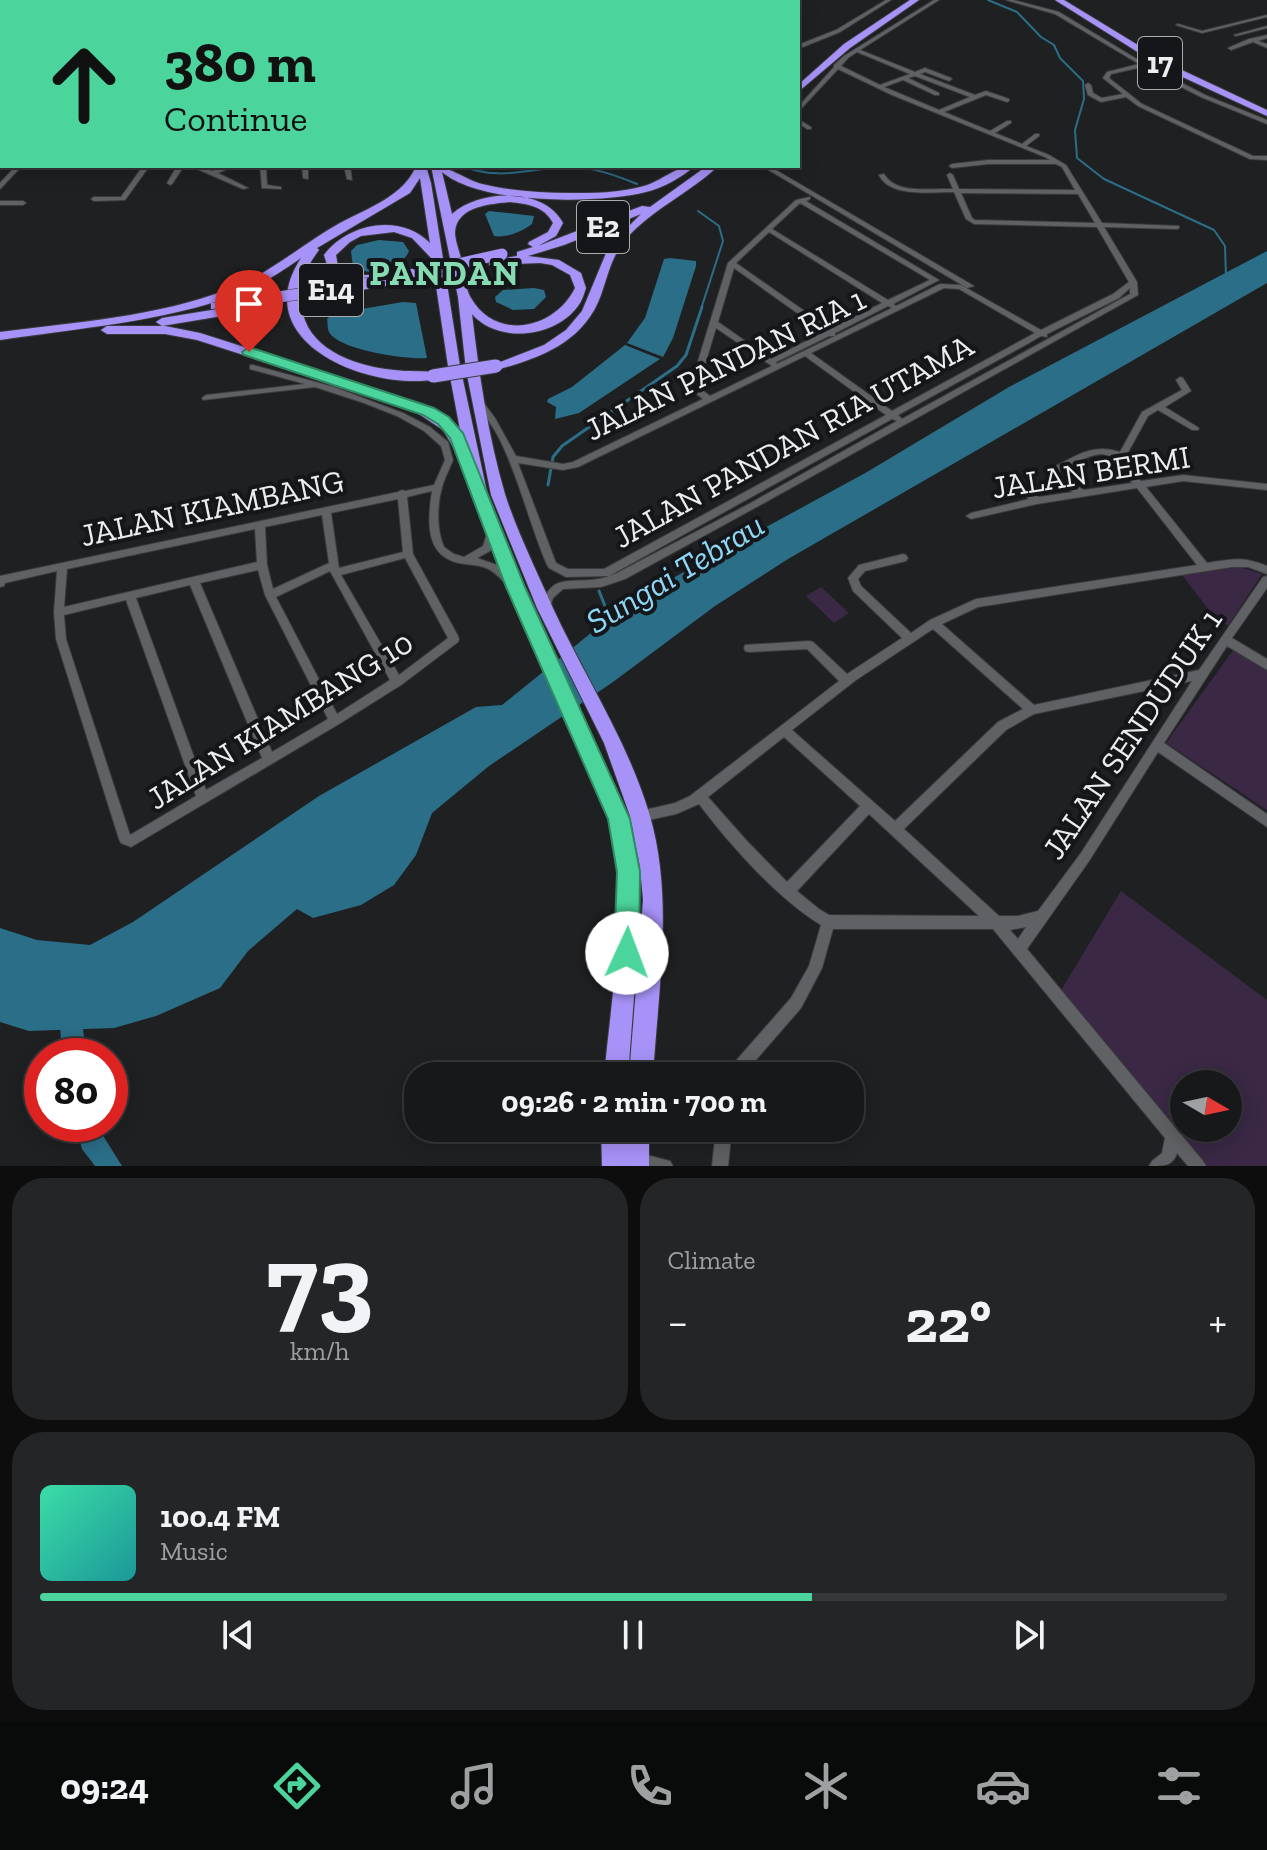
<!DOCTYPE html>
<meta charset="utf-8">
<style>
body{margin:0;font-family:"Zilla Slab",serif;background:#242527;color:#f1f3f6;height:100vh;display:flex;flex-direction:column;font-size:30px;white-space:nowrap}
*{box-sizing:border-box;margin:0}
p{font-size:26px;color:#9ea0a2}
.icon{flex:none;width:44px;height:44px;fill:none;stroke:currentColor;stroke-width:2;stroke-linecap:round;stroke-linejoin:round}
.map{position:relative;height:1166px;overflow:hidden}
.panel{display:flex;flex-direction:column;gap:12px;padding:12px;background:#0d0d0e;flex:1}
.panel>*{flex:none}
.guide{position:absolute;left:0px;top:0px;width:800px;height:168px;box-shadow:0 4px 20px #0003,0 0 0 2px #363739;background:#4bd49b;color:#111;overflow:hidden}
.needle{width:52px;rotate:99deg}
.tools{position:absolute;left:1170px;top:1070px;display:grid;gap:16px}
.tools a{display:grid;place-items:center;width:72px;height:72px;border-radius:50%;background:#17181a;box-shadow:0 4px 20px #0003,0 0 0 2px #363739;font-size:40px}
.speed{position:absolute;left:24px;top:1038px;display:flex;gap:16px;font-size:40px;font-weight:700;text-align:center}
.speed>*{display:grid;place-content:center;width:104px;height:104px;border-radius:50%;background:#17181a;box-shadow:0 4px 20px #0003,0 0 0 2px #363739;line-height:1}
.speed .limit{border:12px solid #d22;background:#fff;color:#111}
.pin{position:absolute;display:grid;place-items:center;width:68px;height:68px;color:#fff;margin:-82px -34px;border-radius:50% 50% 50% 0;rotate:-45deg;box-shadow:0 0 8px #0007}
.pin .icon{rotate:45deg}
.me{position:absolute;width:88px;margin:-44px;rotate:2deg;stroke-linejoin:round;filter:drop-shadow(0 0 6px #0008)}
.turn{display:flex;align-items:center;gap:28px;height:168px;padding:0 32px;font-size:36px}
.turn .icon{width:104px;height:104px;stroke-width:2.5}
.turn b{display:block;font-size:56px;line-height:68px}
.big{font-size:60px;font-weight:800;line-height:1.1}
.panel .card{flex:1;display:flex;flex-direction:column;justify-content:center;gap:12px;min-width:0;padding:0 28px;border-radius:32px;background:#242527}
.panel .dial{align-items:center;gap:0}
.dial b{font-size:104px;line-height:1}
.song{display:flex;align-items:center;gap:24px}
.cover{width:96px;height:96px;border-radius:12px;background:linear-gradient(135deg,hsl(160 70% 55%),hsl(180 70% 35%))}
.played{height:8px;border-radius:4px;background:linear-gradient(90deg,#4bd49b 65%,#363739 65%)}
.keys{display:flex;justify-content:space-around;direction:ltr}
.heat{display:flex;justify-content:space-between;align-items:center;font-size:44px;direction:ltr}
.panel .tiles{flex:1;display:grid;gap:12px;grid-template-columns:1fr 1fr}
.card:last-child{grid-column:span 2}
.trip{position:absolute;left:404px;top:1062px;width:460px;height:80px;border-radius:32px;background:#17181a;box-shadow:0 4px 20px #0003,0 0 0 2px #363739;font-weight:800;line-height:80px;text-align:center}
.dock{display:flex;height:128px;justify-content:space-around;align-items:center;background:#090a0a;color:#9ea0a2}
.dock .icon{width:56px;height:56px}
.dock .current{color:#4bd49b}
.dock b{font-size:36px;color:#f1f3f6}
.map>svg:first-child{display:block}
.green{fill:#3a2845;fill-rule:evenodd}
.water{fill:#2b6e88}
.lines{fill:none;stroke-linecap:round;stroke-linejoin:round}
.stream-far1{stroke:#2b6e88;stroke-width:2}
.stream{stroke:#2b6e88;stroke-width:3}
.river{fill:#2b6e88;fill-rule:evenodd}
.minor-casing{stroke:#3b3b3d;stroke-width:2}
.major-casing{stroke:#3b3b3d;stroke-width:2}
.highway-casing{stroke:#3b3b3d;stroke-width:2}
.minor{fill:#606164;fill-rule:evenodd}
.major{fill:#8b7fbd;fill-rule:evenodd}
.highway{fill:#a793f8;fill-rule:evenodd}
.highway-bridge-far1-casing{stroke:#3b3b3d;stroke-width:12;stroke-linecap:butt}
.highway-bridge-casing{stroke:#3b3b3d;stroke-width:15;stroke-linecap:butt}
.highway-bridge-far1{stroke:#a793f8;stroke-width:11}
.highway-bridge{stroke:#a793f8;stroke-width:13}
.route{fill:#4bd49b;stroke:#318a65;stroke-width:2}
.labels{text-anchor:middle;dominant-baseline:central;stroke-width:8;stroke-linejoin:round;paint-order:stroke}
.shield{fill:#151619;stroke:#acacaf;stroke-width:2}
.shield-label{font-size:30px;font-weight:bold;fill:#ecedef}
.street-label{font-size:32px;fill:#ecedef;stroke:#151619}
.far-district-label{font-size:34px;font-weight:bold;letter-spacing:2px;fill:#87dbb3;stroke:#151619}
.water-label{font-size:34px;font-style:italic;fill:#8dd8f8;stroke:#151619}
</style>
<div class="map">
<svg width="1267" height="1166" viewBox="0 0 1267 1166">
<rect width="100%" height="100%" fill="#1f2022"/>
<g class="green">
<polygon points="1240,567 1262,574 1228,626 1209,610 1182,575"/>
<polygon points="821,587 849,613 834,623 806,596"/>
<polygon points="1234,649 1267,669 1267,810 1166,743"/>
<path d="M1121,891l146,109v166h-64l-143,-174zM1184,1084h44v44h-44z"/>
</g>
<g class="water">
<path d="M489,211l45,5 -2,8c-11,8 -25,14 -38,12l-9,-22z"/>
<path d="M379,240l24,2 6,9c-9,21 -37,26 -56,16l-2,-16 6,-6z"/>
<polygon points="1267,251 1267,283 788,559 715,606 613,682 489,766 432,813 416,855 394,885 361,905 313,918 297,909 248,951 220,988 156,1016 114,1028 29,1031 0,1022 0,928 37,940 90,945 133,922 319,796 476,707 502,705 591,633 599,620 626,609 673,578 867,472 1009,387"/>
<polygon points="670,258 696,261 696,266 673,338 663,357 627,343 645,318 664,259"/>
<polygon points="534,288 544,290 546,297 534,309 513,310 496,302 495,297 503,290"/>
<path d="M403,302l13,1 11,55c-19,2 -89,-8 -98,-26 -2,-4 -1,-9 -2,-13l5,-5z"/>
<polygon points="625,345 660,359 579,413 555,419 556,407 547,402 548,399 572,387"/>
</g>
<g class="lines">
<g class="stream-far1">
<polyline points="988,0 1017,12 1041,37 1054,45 1060,58 1083,81 1084,99 1075,130 1077,158 1104,179 1214,230 1225,246 1226,277"/>
<path d="M463,166c36,16 70,1 106,1 24,0 46,8 68,17"/>
<polyline points="698,211 719,226 723,241 701,309"/>
</g>
<g class="stream">
<polyline points="548,485 553,457 562,446 677,366 686,355 702,307"/>
<polyline points="599,591 609,616"/>
</g>
<g class="river">
<polygon points="70,999 78,1002 81,1010 86,1056 62,1056 59,1010 62,1002"/>
<polygon points="75,1124 99,1124 102,1134 122,1166 95,1166 82,1149"/>
</g>
<defs>
<g id="minor">
<polygon points="259,0 264,0 262,2 257,2"/>
<polygon points="390,0 394,0 395,2 391,2"/>
<rect x="433" y="0" width="4" height="2"/>
<polygon points="487,0 491,0 492,2 488,2"/>
<polygon points="518,0 522,0 521,2 517,2"/>
<rect x="620" y="0" width="4" height="2"/>
<polygon points="886,0 891,0 840,32 798,49 798,45 836,30"/>
<path d="M934,0h5l-79,50 55,22 10,-4 26,10 1,1 -3,2 -24,-9 -5,2 55,21 11,-4 23,8v2l-2,1 -21,-7 -42,17 46,19 17,-10h4v2l-16,10 27,11 13,-10h4v2l-13,10 23,9 17,10 36,58 77,3v2l-2,1 -73,-2 33,55 1,13 -385,214 -128,70 -24,8 -38,2 -10,9 -4,13h-8l-1,-3c12,-36 28,-24 58,-29 7,-1 13,-4 19,-6l130,-68 150,-84 -5,-2 -283,157 -43,1 -17,-9 -2,-3c-18,-42 -28,-88 -49,-129 -7,-13 -16,-24 -25,-36l1,-2h6l15,20 21,38 47,8 10,-2 130,-63 -9,-7 -3,-8 37,-121 68,-63 14,-3v2l-4,2 133,79 -46,24 3,2 44,-22 21,1 80,45 72,-36 16,-12 -32,-55 -123,-3 -8,-5 -12,-27c-21,0 -64,6 -75,-17l5,-1c12,21 47,14 69,15l-6,-14 3,-2 3,2 6,14 116,1 -13,-23 -6,-3h-68l-36,4 -3,-2 3,-2 36,-4h62l-5,-3 -153,-62 -54,-26 -40,43v-5l36,-40v-2l10,-9zM857,52l53,22 -30,11 -39,-19 7,-8zM915,76l55,21 -31,13 -55,-23 19,-7 32,15h4v-2l-31,-15zM961,193l117,1 17,29 -120,-3 -3,-2zM800,203l130,77 -42,20 -116,-71zM769,232l113,71 -52,26 -94,-66zM734,268l90,64 -53,27 -53,-37zM944,288l15,1 76,44 -143,78 -81,-58zM1130,288v6l-228,125 -4,-4 131,-72 12,-7 6,1v-3l72,-36zM888,306l4,2 -57,28v-3zM716,328l56,38 -62,30 -9,-7 -2,-5zM829,336h6l-58,28 -1,-2zM805,356l81,59 -282,154h-36l-12,-6 -38,-100 45,7 15,-3z"/>
<polygon points="1006,0 1013,0 1059,12 1145,64 1205,95 1267,120 1267,124 1201,97 1142,67 1111,74 1109,78 1142,104 1253,156 1267,156 1267,160 1250,159 1138,106 1126,97 1101,102 1088,95 1085,85 1088,83 1091,85 1093,93 1102,98 1123,94 1103,78 1107,72 1139,64 1055,14"/>
<polygon points="1267,15 1267,17 1202,33 1176,25 1178,24 1202,31"/>
<polygon points="1267,26 1267,28 1236,36 1234,35"/>
<polygon points="1267,35 1267,38 1258,41 1267,44 1267,48 1253,42 1231,50 1228,48 1249,39"/>
<rect x="0" y="64" width="2" height="4"/>
<rect x="0" y="106" width="2" height="4"/>
<polygon points="798,119 811,127 811,129 807,129 798,123"/>
<rect x="0" y="158" width="2" height="4"/>
<polygon points="16,166 22,166 0,189 0,183"/>
<polygon points="143,166 201,166 212,171 226,166 235,166 218,173 248,188 243,189 197,169 182,169 172,184 170,185 167,183 176,168 148,168 125,200 94,201 91,199 94,197 121,197"/>
<polygon points="260,166 266,166 267,185 281,187 281,189 262,188"/>
<polygon points="302,166 308,166 308,179 303,178"/>
<polygon points="344,166 350,166 352,180 347,179"/>
<polygon points="762,166 769,166 974,286 967,288"/>
<polygon points="0,201 23,201 26,203 23,205 0,205"/>
<path d="M250,365h3l81,22 69,26 27,14 18,15 5,18c-3,8 -7,15 -10,24 -6,19 -7,44 1,63l10,7 10,3 19,-11 5,-16h6l2,2 -6,19 -13,7 20,7 18,16 -1,3h-8c-6,-6 -12,-13 -20,-16 -9,-4 -21,-3 -31,-6 -31,-9 -27,-45 -23,-71l-25,6 6,57 45,82 1,3 -1,3 -57,43 -62,39 -208,123 -10,-4 -2,-4 -63,-200 -2,-27 3,-41 -52,12 -1,3 -4,1v-11l398,-84 4,-2 3,1 29,-6 11,-25 -4,-14 -17,-15 -27,-15 -33,-13 -49,-16 -112,13 -1,-2 4,-3 99,-11 -55,-15zM398,499l5,53 -64,16 -8,-55zM322,515l7,48 -56,26 -6,-24 -2,-38zM255,529l2,33 -193,45 3,-38zM405,558l43,80 -49,37 -58,-100zM258,570l7,25 63,124 -56,33 -72,-169zM330,571l60,109 -53,34 -61,-117zM190,585l72,173 -56,32 -70,-192zM126,600l70,196 -66,39 -64,-196 -2,-24z"/>
<path d="M1180,377l3,1 8,13 -26,16 34,21 -1,2h-6l-34,-20 -10,6 -22,40 1,8 14,17 42,-6 84,9v6l-84,-9 -37,6 61,76c26,-4 35,-7 60,3v8l-19,-7h-16l-254,40 -36,17 92,81 165,-35 64,-93 4,-1v12l-35,50 35,21v11l-40,-24 -63,97 103,71v13l-109,-75 -69,109 -62,88 176,212 3,5h-18l-11,-13c-4,13 -13,13 -28,13l3,-5 10,-8 3,-15 -172,-209h-160l-11,39 -21,40 -59,68h-17l2,-5 64,-73 18,-32 12,-41c-43,-26 -92,-81 -122,-121l-23,10 -36,8 -4,-2 -2,-4 2,-4 39,-9 15,-7 149,-115 -32,-32 -58,3 -4,-1 -1,-3 1,-3 64,-4 4,1 34,32 55,-36 -49,-47 -5,-13 11,-13 44,-11 3,1 2,3 -2,3 -41,10 -7,8 3,7 50,47 19,-13 46,-21 221,-34 -60,-77 -100,16 -66,15 -5,-3 5,-3 58,-14 -13,-12 5,-3 18,13 34,-5 -22,-12 -2,-2 3,-10c24,-12 40,-25 68,-16l22,-40 40,-22 -6,-10zM1102,454l16,4 1,7 13,18 -48,7 -25,-13v-5c14,-7 27,-17 43,-18zM933,629l90,80 -25,13 -103,99 -103,-91 64,-50zM1192,681l-111,172 -43,58 -20,5h-19l-95,-87 102,-99 28,-16zM784,737l76,69 -73,76 -41,-42 -38,-43zM869,814l110,102 -150,-1 -10,-6 -22,-18zM1026,927l-8,12 -8,-9z"/>
<polygon points="716,1128 732,1128 728,1166 712,1166"/>
<polygon points="639,1153 670,1161 673,1166 633,1166 631,1161 634,1156"/>
</g>
<g id="major">
<polygon points="337,0 344,0 335,2"/>
<rect x="0" y="7" width="2" height="4"/>
</g>
<g id="highway">
<polygon points="321,0 330,0 319,2"/>
<polygon points="910,0 919,0 850,48 798,92 798,85 844,44"/>
<polygon points="1055,0 1064,0 1169,64 1267,110 1267,116 1163,68"/>
<rect x="0" y="14" width="2" height="4"/>
<path d="M416,166h10l5,17 29,183 27,126 37,95 105,232 9,53 1,59 -11,145h-24c8,-83 24,-171 6,-254 -7,-28 -26,-62 -38,-89 -38,-86 -87,-179 -105,-271l-6,-2 -18,-30 -30,-20 -216,-70 -32,-6h-58l-6,-4 6,-4h58l35,7 223,71 23,13 15,18 -13,-69 -16,-107 -20,-21 -18,-6 -33,4 -11,6 -14,13 2,12 15,8h30l4,1v4l-36,1 -22,-10 -5,-16c24,-32 76,-42 106,-12l-10,-65 -10,15 -93,55 2,2c-16,21 -22,38 -16,64 9,38 57,53 91,56 14,2 29,0 44,3v6c-67,13 -193,-36 -137,-121 -20,14 -41,28 -65,37 -75,27 -156,33 -236,45v-8c76,-10 157,-15 229,-43 41,-15 73,-45 111,-66 28,-15 64,-27 76,-57z"/>
<path d="M431,166c20,0 32,13 51,18 28,7 58,9 87,9 24,0 51,0 75,-7 18,-5 31,-20 51,-20 -13,11 -32,22 -49,26 -48,12 -165,13 -204,-20l10,42c28,-25 92,-27 111,9l-7,13 -18,10 104,-40 8,1 57,-41h11c-28,27 -66,43 -92,73 -14,16 -18,36 -25,56 -17,47 -60,63 -105,75l-6,-4 54,-21 22,-15 16,-19 27,-65 32,-32 -77,31 -36,11 31,4 22,13 5,15c-2,6 -4,13 -8,18 -23,32 -80,38 -106,8 7,60 16,122 33,180 11,35 32,78 47,112 32,70 76,135 98,210 24,83 8,175 3,260h-24l14,-176 -3,-33 -10,-51 -26,-73 -67,-135 -46,-113 -25,-125 -8,-73zM510,202c18,2 34,4 43,21l-5,9 -19,10 -1,2 5,3 -16,5v4l-28,5v4l51,-2 12,2 18,10 5,13c-20,41 -79,54 -104,10 -6,-9 -6,-25 -9,-36 -2,-9 -7,-21 -7,-30 2,-26 35,-28 55,-30z"/>
<polygon points="253,297 259,301 257,304 230,308 236,311 234,314 162,326 156,322 162,318 224,308 211,309 211,303"/>
<polygon points="601,1128 649,1128 649,1166 602,1166"/>
</g>
</defs>
<use href="#minor" class="minor-casing"/>
<use href="#major" class="major-casing"/>
<use href="#highway" class="highway-casing"/>
<use href="#minor" class="minor"/>
<use href="#major" class="major"/>
<use href="#highway" class="highway"/>
<defs>
<polyline id="highway-bridge-far1" points="253,301 383,281 502,254"/>
<polyline id="highway-bridge" points="433,376 496,366"/>
</defs>
<use href="#highway-bridge-far1" class="highway-bridge-far1-casing"/>
<use href="#highway-bridge" class="highway-bridge-casing"/>
<use href="#highway-bridge-far1" class="highway-bridge-far1"/>
<use href="#highway-bridge" class="highway-bridge"/>
</g>
<polygon class="route" points="249,347 434,408 449,417 463,433 525,587 630,819 640,872 639,953 635,962 627,965 618,962 614,953 617,872 608,819 506,587 450,438 438,424 423,415 244,355 242,352"/>
<g class="labels">
<g class="shield">
<rect x="1138" y="37" width="44" height="52" rx="6"/>
<rect x="577" y="201" width="52" height="52" rx="6"/>
<rect x="299" y="264" width="64" height="52" rx="6"/>
</g>
<g class="shield-label">
<text x="1160" y="63">17</text>
<text x="603" y="227">E2</text>
<text x="331" y="290">E14</text>
</g>
<g class="street-label">
<text transform="translate(725 364) rotate(-26)">JALAN PANDAN RIA 1</text>
<text transform="translate(793 441) rotate(-29)">JALAN PANDAN RIA UTAMA</text>
<text transform="translate(1091 472) rotate(-9)">JALAN BERMI</text>
<text transform="translate(212 508) rotate(-12)">JALAN KIAMBANG</text>
<text transform="translate(280 720) rotate(-32)">JALAN KIAMBANG 10</text>
<text transform="translate(1132 734) rotate(-56)">JALAN SENDUDUK 1</text>
</g>
<g class="far-district-label">
<text x="445" y="273">PANDAN</text>
</g>
<g class="water-label">
<text transform="translate(675 573) rotate(-31)">Sungai Tebrau</text>
</g>
</g>
</svg>
<div class="tools">
<a><svg class="needle" viewBox="-14 -14 28 28"><path d="M0-13l5 13h-10z" fill="#e53935"/><path d="M0 13l5-13h-10z" fill="#9ea0a2"/></svg></a>
</div>
<div class="speed"><div class="limit">80</div></div>
<div class="pin" style="left:249px;top:352px;background:#d93025"><svg class="icon" aria-label="arrive" viewBox="0 0 24 24"><path d="M6 21V4h12l-3 4 3 4H6"/></svg></div>
<svg class="me" style="left:627px;top:953px" viewBox="-20 -20 40 40"><circle r="19" fill="#fff"/><path d="M0-13L10 11 0 6-10 11z" fill="#4bd49b"/></svg>
<div class="trip">09:26 · 2 min · 700 m</div>
<div class="guide">
<div class="turn"><svg class="icon" aria-label="ahead" viewBox="0 0 24 24"><path d="M12 20V5M6 11l6-6 6 6"/></svg><div><b>380 m</b>Continue</div></div>
</div>
</div>
<section class="panel">
<div class="tiles">
<div class="card dial"><b>73</b><p>km/h</p></div>
<div class="card"><p>Climate</p>
<div class="heat"><a>−</a><b class="big">22°</b><a>+</a></div>
</div>
<div class="card">
<div class="song"><i class="cover"></i><div><b>100.4 FM</b><p>Music</p></div></div>
<div class="played"></div>
<div class="keys"><svg class="icon" aria-label="previous" viewBox="0 0 24 24"><path d="M18 5L8 12l10 7zM5 5v14"/></svg><svg class="icon" aria-label="pause" viewBox="0 0 24 24"><path d="M8 5v14M16 5v14"/></svg><svg class="icon" aria-label="next" viewBox="0 0 24 24"><path d="M6 5l10 7-10 7zM19 5v14"/></svg></div>
</div>
</div>
</section>
<nav class="dock">
<b>09:24</b>
<svg class="icon current" aria-label="directions" viewBox="0 0 24 24"><path d="M12 3l9 9-9 9-9-9zM9 14v-3h6M13 9l2 2-2 2"/></svg>
<svg class="icon" aria-label="music" viewBox="0 0 24 24"><path d="M9 18V5l10-2v13"/><circle cx="6" cy="18" r="3"/><circle cx="16" cy="16" r="3"/></svg>
<svg class="icon" aria-label="phone" viewBox="0 0 24 24"><path d="M5 4h4l2 5-3 2q2 4 5 5l2-3 5 2v4C11 20 4 13 5 4z"/></svg>
<svg class="icon" aria-label="climate" viewBox="0 0 24 24"><path d="M12 3v18M4 7l16 10M4 17L20 7"/></svg>
<svg class="icon" aria-label="car" viewBox="0 0 24 24"><path d="M5 17H2v-5l4-1 3-4h7l3 4 3 1v5h-3M9 17h6M6 11h13"/><circle cx="7" cy="17" r="2"/><circle cx="17" cy="17" r="2"/></svg>
<svg class="icon" aria-label="filters" viewBox="0 0 24 24"><path d="M4 7h16M4 17h16"/><circle cx="9" cy="7" r="2"/><circle cx="15" cy="17" r="2"/></svg>
</nav>
